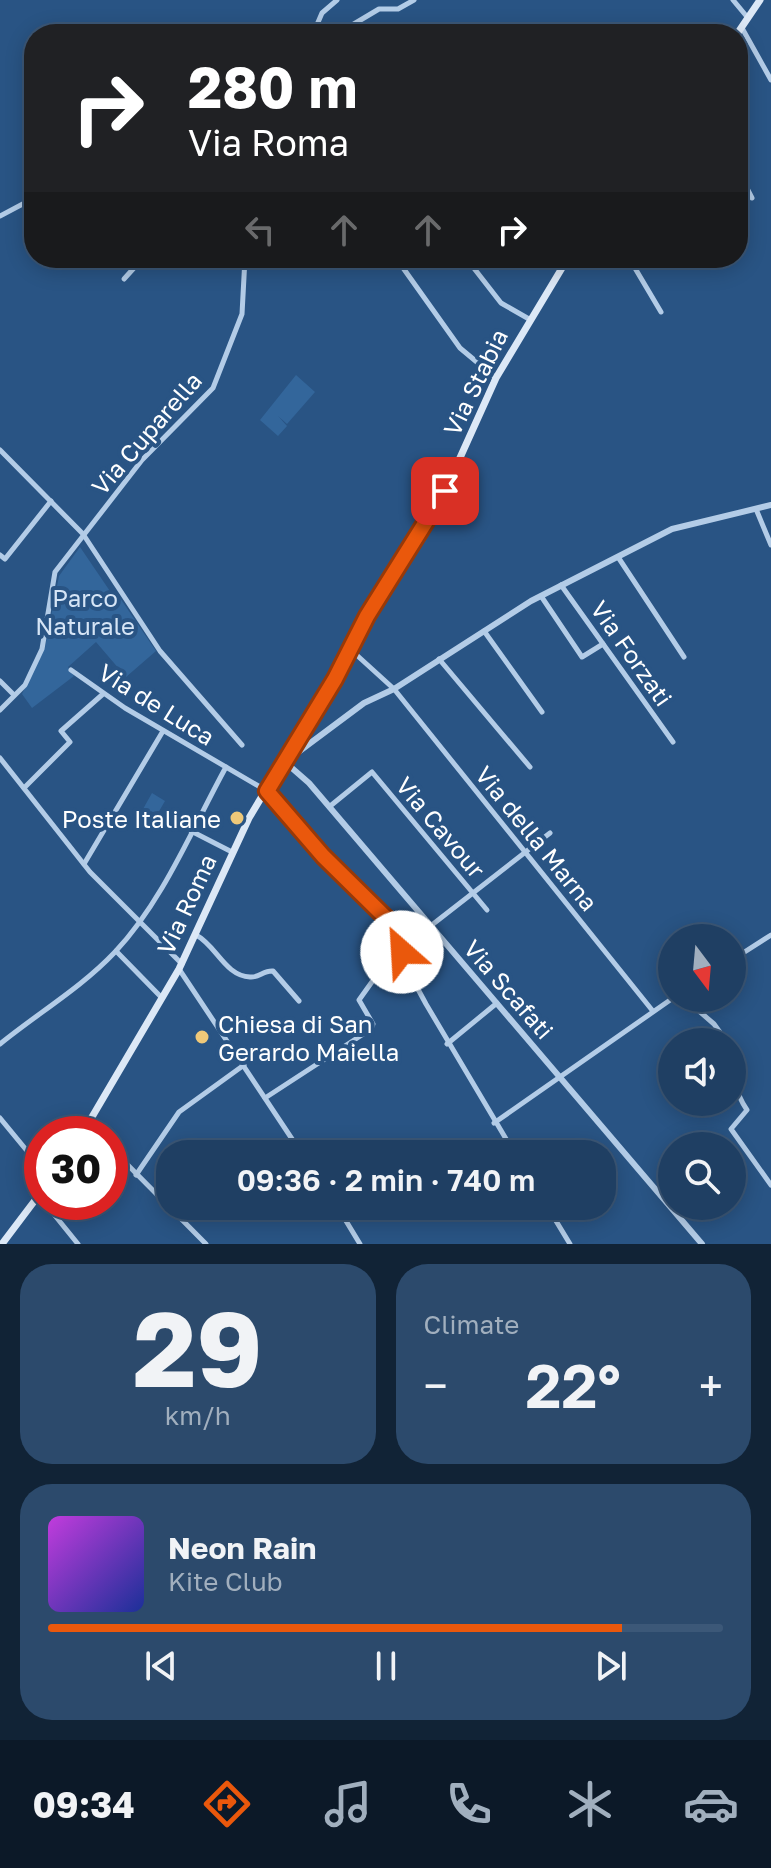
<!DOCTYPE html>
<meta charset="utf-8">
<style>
body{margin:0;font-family:"Golos Text",sans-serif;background:#2c4a6c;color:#f1f3f6;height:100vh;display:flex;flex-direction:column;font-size:30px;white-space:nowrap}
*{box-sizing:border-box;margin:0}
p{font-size:26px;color:#a1afbe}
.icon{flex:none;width:44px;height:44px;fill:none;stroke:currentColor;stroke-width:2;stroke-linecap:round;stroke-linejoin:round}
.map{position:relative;height:1244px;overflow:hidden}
.side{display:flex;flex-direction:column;gap:20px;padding:20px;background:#112336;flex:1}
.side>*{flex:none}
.top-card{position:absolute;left:24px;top:24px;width:724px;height:244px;border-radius:32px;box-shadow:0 4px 20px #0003,0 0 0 2px #3c5878;background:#202124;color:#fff;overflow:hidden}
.needle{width:52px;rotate:164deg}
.fabs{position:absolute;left:658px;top:924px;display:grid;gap:16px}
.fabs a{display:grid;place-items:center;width:88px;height:88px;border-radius:50%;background:#1f3f63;box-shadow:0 4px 20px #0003,0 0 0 2px #3c5878;font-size:40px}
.speed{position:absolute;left:24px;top:1116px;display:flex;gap:16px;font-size:40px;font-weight:700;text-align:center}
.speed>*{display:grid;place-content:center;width:104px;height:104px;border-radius:50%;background:#1f3f63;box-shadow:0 4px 20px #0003,0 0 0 2px #3c5878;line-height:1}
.speed .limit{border:12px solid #d22;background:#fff;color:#111}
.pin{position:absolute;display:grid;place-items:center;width:68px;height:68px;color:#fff;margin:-34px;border-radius:16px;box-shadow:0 4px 12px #0006}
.me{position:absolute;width:88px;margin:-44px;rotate:334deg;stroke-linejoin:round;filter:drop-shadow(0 0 6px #0008)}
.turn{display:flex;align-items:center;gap:28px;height:168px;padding:0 32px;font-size:36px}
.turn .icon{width:104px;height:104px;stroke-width:2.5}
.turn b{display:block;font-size:56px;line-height:68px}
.lanes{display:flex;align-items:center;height:76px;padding:0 32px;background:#0003;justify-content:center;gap:40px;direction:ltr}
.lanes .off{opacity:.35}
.big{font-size:60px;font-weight:600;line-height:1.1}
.side .tile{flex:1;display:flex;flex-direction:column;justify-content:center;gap:12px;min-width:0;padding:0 28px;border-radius:32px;background:#2c4a6c}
.side .dial{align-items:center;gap:0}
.dial b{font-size:104px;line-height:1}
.song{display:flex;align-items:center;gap:24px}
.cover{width:96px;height:96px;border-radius:12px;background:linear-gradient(135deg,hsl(290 70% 55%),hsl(230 70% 35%))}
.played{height:8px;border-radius:4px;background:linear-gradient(90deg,#ea580c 85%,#3c5878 85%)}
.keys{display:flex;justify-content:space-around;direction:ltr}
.heat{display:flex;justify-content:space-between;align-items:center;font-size:44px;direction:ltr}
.side .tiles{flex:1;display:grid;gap:20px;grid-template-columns:1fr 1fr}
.tile:last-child{grid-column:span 2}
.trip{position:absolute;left:156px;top:1140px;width:460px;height:80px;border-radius:32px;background:#1f3f63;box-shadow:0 4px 20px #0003,0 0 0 2px #3c5878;font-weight:600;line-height:80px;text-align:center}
.tabs{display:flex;height:128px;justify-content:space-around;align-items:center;background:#0c1928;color:#a1afbe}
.tabs .icon{width:56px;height:56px}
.tabs .selected{color:#ea580c}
.tabs b{font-size:36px;color:#f1f3f6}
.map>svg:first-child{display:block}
.green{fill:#33669b}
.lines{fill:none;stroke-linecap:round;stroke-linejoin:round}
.minor{stroke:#b3cce7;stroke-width:5}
.tertiary{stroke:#b3cce7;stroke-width:6}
.secondary{stroke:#dce8f6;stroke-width:7}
.route-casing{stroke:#983908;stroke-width:20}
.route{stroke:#ea580c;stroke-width:14}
.poi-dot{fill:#eec879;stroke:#295484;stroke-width:3}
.labels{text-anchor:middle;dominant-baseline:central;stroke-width:8;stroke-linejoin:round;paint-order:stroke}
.street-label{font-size:24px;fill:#fff;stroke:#295484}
.park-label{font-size:24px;fill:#d6e5f6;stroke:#295484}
.poi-label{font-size:24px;fill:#fff;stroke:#295484;text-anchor:end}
</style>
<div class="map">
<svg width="771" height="1244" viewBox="0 0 771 1244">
<rect width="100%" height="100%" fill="#295484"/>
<g class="green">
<polygon points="296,375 315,392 287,424 278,416 287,426 278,436 260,420"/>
<polygon points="80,547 116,600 120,598 156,651 126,677 96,642 68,667 74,676 32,708 22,694 45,647 59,576"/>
<polygon points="152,793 165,801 151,825 138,818"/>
</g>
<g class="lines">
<g class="minor">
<polyline points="733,0 748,18"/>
<polyline points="742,28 771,80"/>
<polyline points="313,34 322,13 337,0"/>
<polyline points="337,34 379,9 398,9 414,0"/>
<polyline points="738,171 752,198"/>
<polyline points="0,216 34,198"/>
<polyline points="396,258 460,348 496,378"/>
<polyline points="466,258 501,303 529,319"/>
<polyline points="629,258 661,312"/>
<polyline points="124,279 143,258"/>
<polyline points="0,450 83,534 160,651 242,745"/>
<polyline points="756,509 771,545"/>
<polyline points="0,555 5,559 51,501"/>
<polyline points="618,557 684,657"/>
<polyline points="561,585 673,742"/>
<polyline points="541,596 582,657 603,644"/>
<polyline points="484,631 542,712"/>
<polyline points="350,649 394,689 652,1010"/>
<polyline points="439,659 530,767"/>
<polyline points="71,670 125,708 267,791 323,856 372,902 394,931 407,969 426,1004 515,1154"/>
<polyline points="0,681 14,695"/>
<polyline points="0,710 25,685 42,649 55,572 142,460 213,388 242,314 245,258"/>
<polyline points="0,758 90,872 182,964"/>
<polyline points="24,788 70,742 61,731 103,694"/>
<polyline points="329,807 372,772 487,910"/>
<polyline points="191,831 232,852"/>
<polyline points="84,864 163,731"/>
<path d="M196,935c20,10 29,41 54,42 9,1 14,-7 23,-6l26,30"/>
<polyline points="401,949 550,833"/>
<polyline points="116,951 162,998"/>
<polyline points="732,960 771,935"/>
<polyline points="179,969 302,1154"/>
<polyline points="684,998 714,1024 727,1042"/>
<path d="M0,1044c38,-31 81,-56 115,-92 48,-51 77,-123 111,-185"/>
<polyline points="447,1044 497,1003"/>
<path d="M732,1049l4,6c-2,22 -2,36 11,55l-16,19 40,56"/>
<polyline points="265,1098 371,1029 373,1024 359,1000 379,972 402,952"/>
<polyline points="0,1118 42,1169"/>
<polyline points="494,1123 673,998"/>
<polyline points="87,1126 97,1134"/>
<polyline points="110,1147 206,1244"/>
<polyline points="136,1175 179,1112 244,1065"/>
<polyline points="44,1202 78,1244"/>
<polyline points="337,1206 360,1244"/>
<polyline points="547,1206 570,1244"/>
</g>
<polyline class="tertiary" points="702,1244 309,783 285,762 364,703 394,689 531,601 672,529 771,505"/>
<g class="secondary">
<polyline points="737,34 760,0"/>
<polyline points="82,1134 179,969 249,818 445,491 496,378 568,258"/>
<polyline points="2,1244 42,1191"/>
</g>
</g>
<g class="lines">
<defs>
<polyline id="route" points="402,952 386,918 323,856 267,791 335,679 367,616 445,491"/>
</defs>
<use href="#route" class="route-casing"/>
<use href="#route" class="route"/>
</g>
<g class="poi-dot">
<circle cx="237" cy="818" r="8"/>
<circle cx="202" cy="1037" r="8"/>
</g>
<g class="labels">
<g class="street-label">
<text transform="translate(475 382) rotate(-64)">Via Stabia</text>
<text transform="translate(146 433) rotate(-49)">Via Cuparella</text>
<text transform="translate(632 653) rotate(55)">Via Forzati</text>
<text transform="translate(157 704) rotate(32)">Via de Luca</text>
<text transform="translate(441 827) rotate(50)">Via Cavour</text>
<text transform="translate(537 838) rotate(51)">Via della Marna</text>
<text transform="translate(186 904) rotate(-65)">Via Roma</text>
<text transform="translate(509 989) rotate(49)">Via Scafati</text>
</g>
<g class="park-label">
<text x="85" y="597">Parco<tspan x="85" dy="28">Naturale</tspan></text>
</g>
<g class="poi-label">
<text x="221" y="818">Poste Italiane</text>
<text x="218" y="1023" text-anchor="start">Chiesa di San<tspan x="218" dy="28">Gerardo Maiella</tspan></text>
</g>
</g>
</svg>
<div class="fabs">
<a><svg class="needle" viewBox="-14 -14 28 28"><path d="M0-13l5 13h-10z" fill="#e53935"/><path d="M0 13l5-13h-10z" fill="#a1afbe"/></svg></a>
<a><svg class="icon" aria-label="sound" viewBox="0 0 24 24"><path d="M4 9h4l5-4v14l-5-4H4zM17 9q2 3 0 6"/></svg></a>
<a><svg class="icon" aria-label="search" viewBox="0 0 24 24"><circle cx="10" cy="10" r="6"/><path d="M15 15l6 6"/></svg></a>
</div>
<div class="speed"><div class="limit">30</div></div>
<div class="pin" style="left:445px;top:491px;background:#d93025"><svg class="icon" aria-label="arrive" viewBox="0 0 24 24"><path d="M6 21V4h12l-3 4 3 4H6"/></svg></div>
<svg class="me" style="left:402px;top:952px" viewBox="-20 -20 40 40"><circle r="19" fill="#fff"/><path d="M0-13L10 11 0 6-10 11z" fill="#ea580c"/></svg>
<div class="trip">09:36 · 2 min · 740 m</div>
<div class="top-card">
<div class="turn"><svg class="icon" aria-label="right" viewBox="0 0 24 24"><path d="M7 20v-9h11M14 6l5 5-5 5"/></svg><div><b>280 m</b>Via Roma</div></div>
<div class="lanes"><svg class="icon off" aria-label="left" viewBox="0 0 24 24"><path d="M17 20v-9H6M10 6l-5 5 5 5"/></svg><svg class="icon off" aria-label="ahead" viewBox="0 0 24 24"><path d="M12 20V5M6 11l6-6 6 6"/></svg><svg class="icon off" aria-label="ahead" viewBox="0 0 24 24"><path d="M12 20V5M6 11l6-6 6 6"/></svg><svg class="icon" aria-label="right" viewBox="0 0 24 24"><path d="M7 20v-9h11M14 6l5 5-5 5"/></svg></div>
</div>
</div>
<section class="side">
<div class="tiles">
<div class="tile dial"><b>29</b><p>km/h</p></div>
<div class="tile"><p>Climate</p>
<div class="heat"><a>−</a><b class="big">22°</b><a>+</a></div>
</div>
<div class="tile">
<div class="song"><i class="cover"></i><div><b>Neon Rain</b><p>Kite Club</p></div></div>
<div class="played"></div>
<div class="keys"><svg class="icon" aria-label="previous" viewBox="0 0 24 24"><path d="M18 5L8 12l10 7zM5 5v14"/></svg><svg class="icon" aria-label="pause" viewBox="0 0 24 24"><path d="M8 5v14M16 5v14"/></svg><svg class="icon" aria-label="next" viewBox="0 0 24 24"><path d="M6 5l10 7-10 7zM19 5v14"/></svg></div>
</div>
</div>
</section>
<nav class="tabs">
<b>09:34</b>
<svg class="icon selected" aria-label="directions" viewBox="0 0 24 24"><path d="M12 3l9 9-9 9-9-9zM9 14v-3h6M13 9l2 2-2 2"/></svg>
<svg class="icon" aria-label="music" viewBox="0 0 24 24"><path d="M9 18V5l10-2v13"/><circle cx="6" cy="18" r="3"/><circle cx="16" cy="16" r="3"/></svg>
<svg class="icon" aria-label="phone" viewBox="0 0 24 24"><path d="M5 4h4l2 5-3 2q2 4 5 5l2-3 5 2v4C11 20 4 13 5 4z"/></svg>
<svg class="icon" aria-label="climate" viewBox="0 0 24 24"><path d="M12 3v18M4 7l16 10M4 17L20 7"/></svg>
<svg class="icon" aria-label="car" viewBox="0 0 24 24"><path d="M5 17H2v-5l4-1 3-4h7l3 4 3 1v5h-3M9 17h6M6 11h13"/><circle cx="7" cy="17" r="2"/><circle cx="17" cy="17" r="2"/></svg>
</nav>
